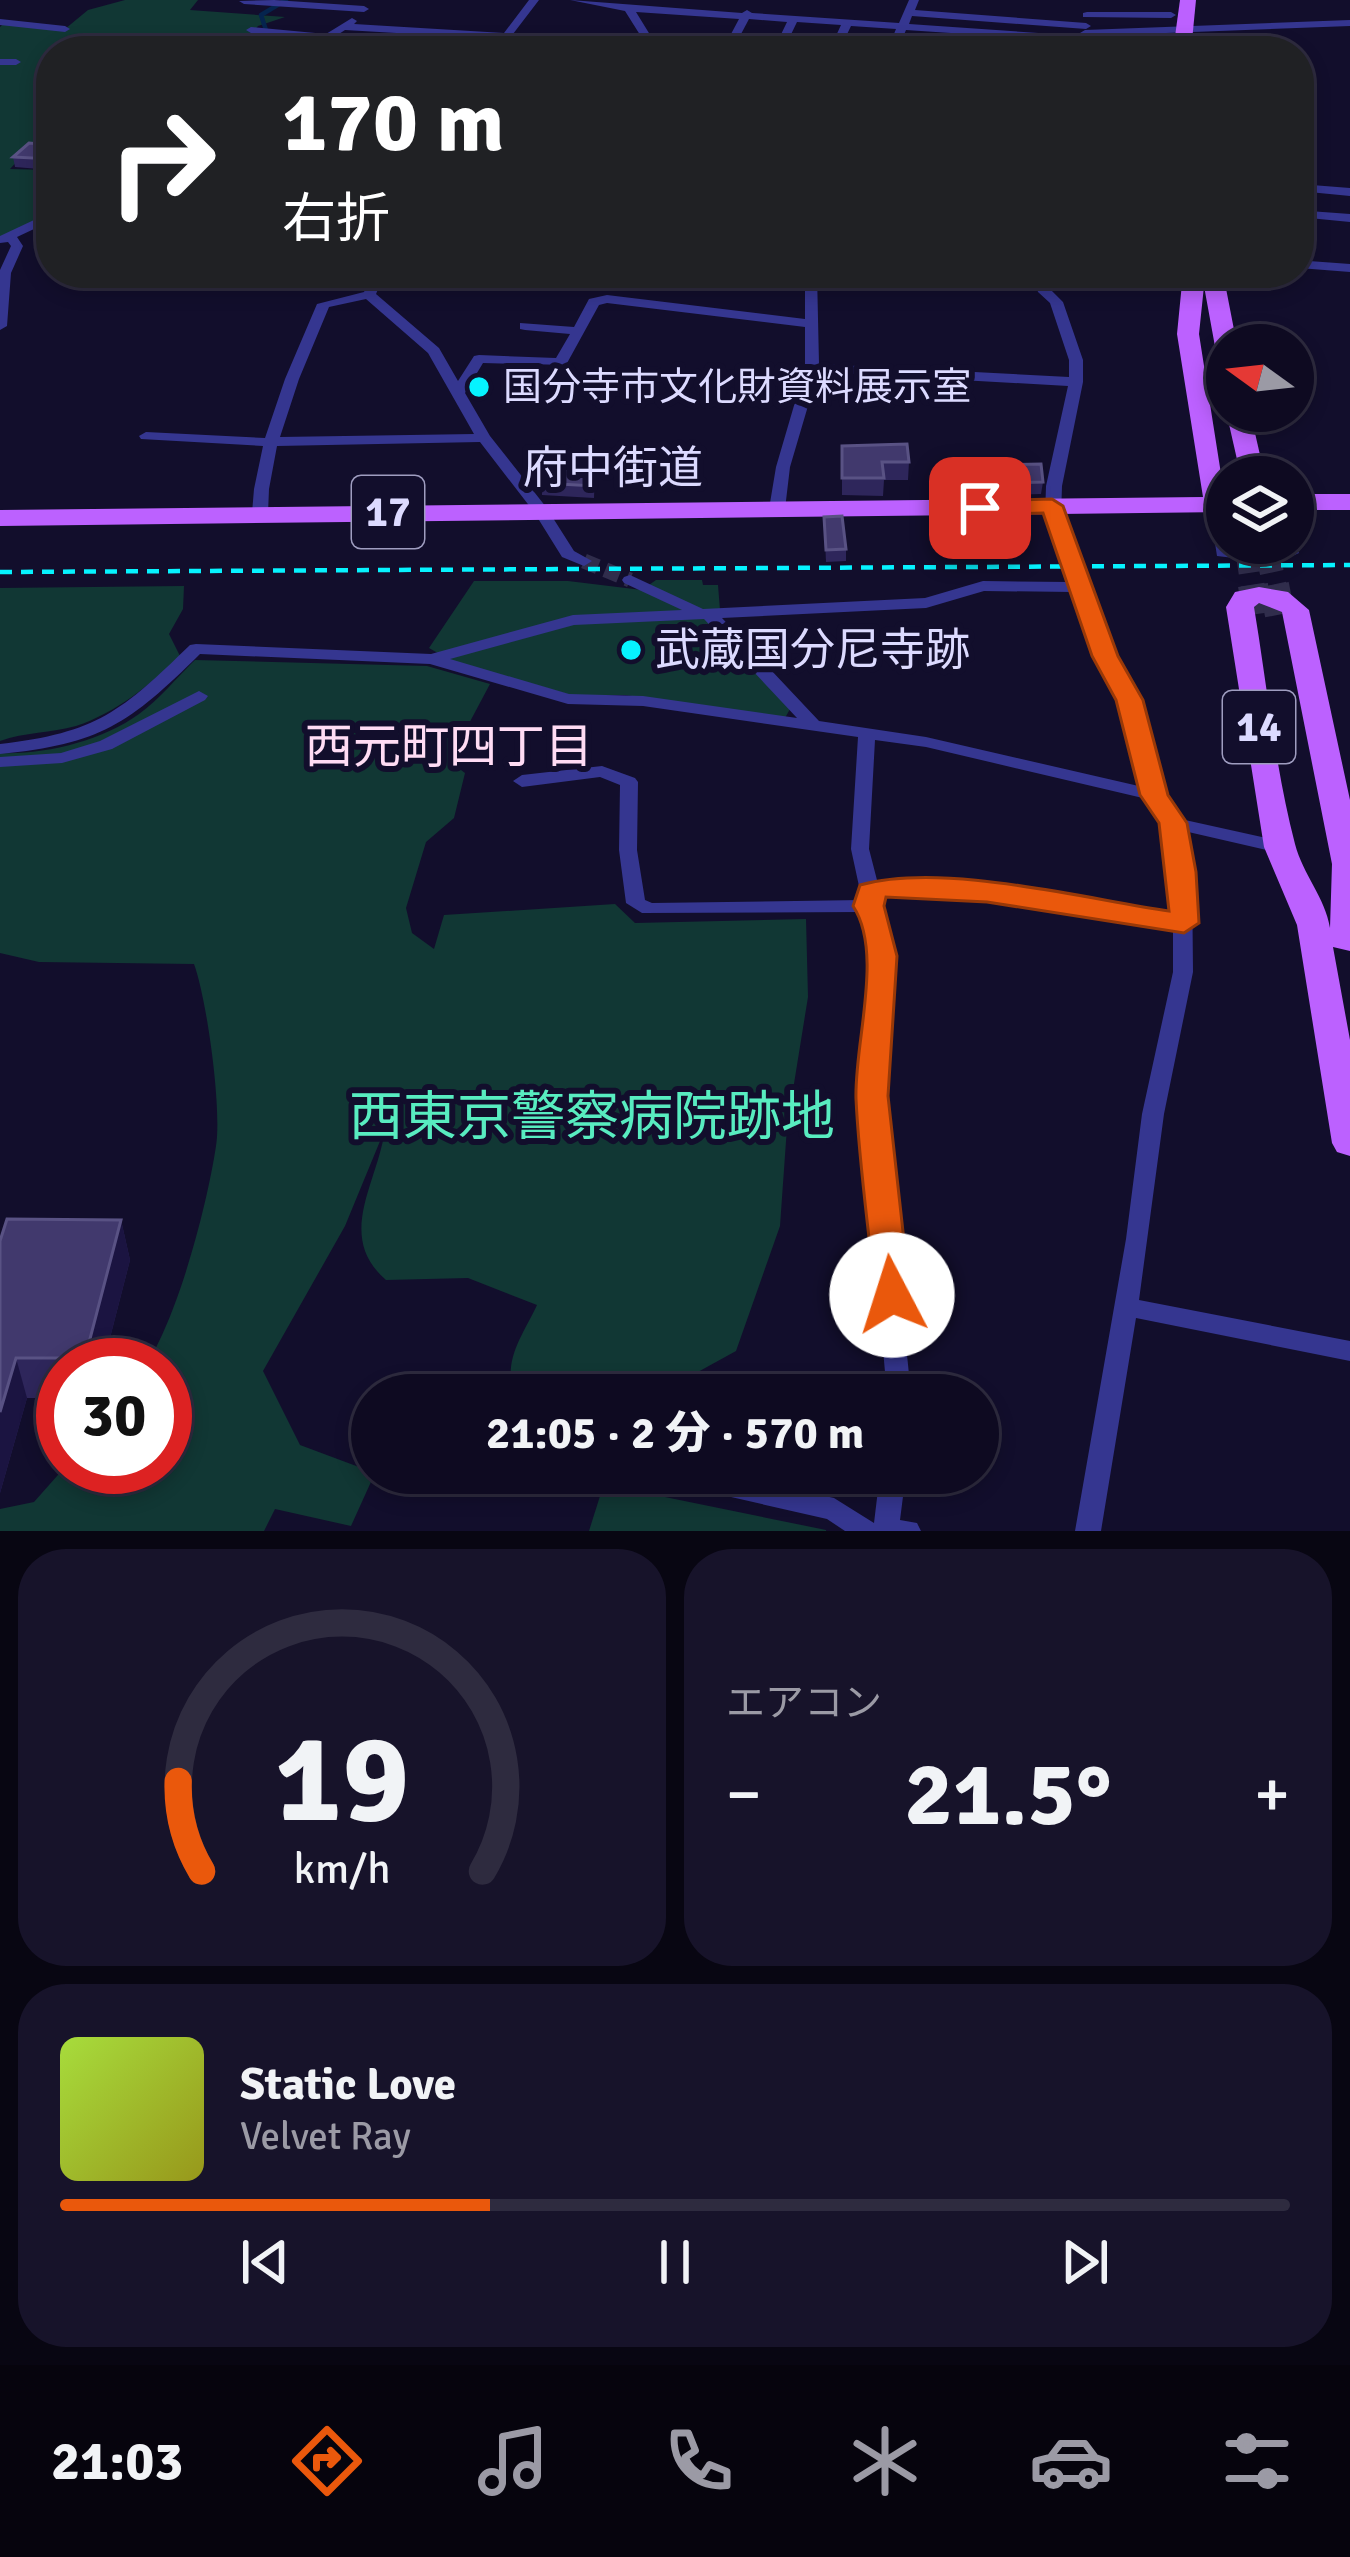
<!DOCTYPE html>
<html lang="ja">
<meta charset="utf-8">
<style>
body{margin:0;font-family:Signika,"Noto Sans JP",sans-serif;background:#17132a;color:#f1f3f6;height:100vh;display:flex;flex-direction:column;font-size:45px;white-space:nowrap}
*{box-sizing:border-box;margin:0}
p{font-size:39px;color:#9b9aa5}
.icon{flex:none;width:66px;height:66px;fill:none;stroke:currentColor;stroke-width:2;stroke-linecap:round;stroke-linejoin:round}
.map{position:relative;height:1531px;overflow:hidden}
.drawer{display:flex;flex-direction:column;gap:18px;padding:18px;background:#080612;flex:1}
.drawer>*{flex:none}
.hud{position:absolute;left:36px;top:36px;width:1278px;height:252px;border-radius:48px;box-shadow:0 6px 18px #0003,0 0 0 3px #2e2b3f;background:#202124;color:#fff;overflow:hidden}
.needle{width:78px;rotate:285deg}
.tools{position:absolute;left:1206px;top:324px;display:grid;gap:24px}
.tools a{display:grid;place-items:center;width:108px;height:108px;border-radius:50%;background:#0e0a21;box-shadow:0 6px 18px #0003,0 0 0 3px #2e2b3f;font-size:60px}
.speed{position:absolute;left:36px;top:1338px;display:flex;gap:24px;font-size:60px;font-weight:700;text-align:center}
.speed>*{display:grid;place-content:center;width:156px;height:156px;border-radius:50%;background:#0e0a21;box-shadow:0 6px 18px #0003,0 0 0 3px #2e2b3f;line-height:1}
.speed .limit{border:18px solid #d22;background:#fff;color:#111}
.pin{position:absolute;display:grid;place-items:center;width:102px;height:102px;color:#fff;margin:-51px;border-radius:24px;box-shadow:0 6px 18px #0006}
.me{position:absolute;width:132px;margin:-66px;rotate:355deg;stroke-linejoin:round;filter:drop-shadow(0 0 9px #0008)}
.turn{display:flex;align-items:center;gap:42px;height:252px;padding:0 48px;font-size:54px}
.turn .icon{width:156px;height:156px;stroke-width:2.5}
.turn b{display:block;font-size:84px;line-height:102px}
.big{font-size:90px;font-weight:800;line-height:1.1}
.drawer .widget{flex:1;display:flex;flex-direction:column;justify-content:center;gap:18px;min-width:0;padding:0 42px;border-radius:48px;background:#17132a}
.drawer .dial{align-items:center;gap:0}
.dial svg{height:312px;overflow:visible;fill:none;stroke:#2e2b3f;stroke-width:7;stroke-linecap:round;text-anchor:middle}
.dial text{fill:#f1f3f6;stroke:none}
.song{display:flex;align-items:center;gap:36px}
.cover{width:144px;height:144px;border-radius:18px;background:linear-gradient(135deg,hsl(80 70% 55%),hsl(60 70% 35%))}
.played{height:12px;border-radius:6px;background:linear-gradient(90deg,#ea580c 35%,#2e2b3f 35%)}
.keys{display:flex;justify-content:space-around;direction:ltr}
.heat{display:flex;justify-content:space-between;align-items:center;font-size:66px;direction:ltr}
.drawer .tiles{flex:1;display:grid;gap:18px;grid-template-columns:1fr 1fr}
.widget:last-child{grid-column:span 2}
.trip{position:absolute;left:351px;top:1374px;width:648px;height:120px;border-radius:60px;background:#0e0a21;box-shadow:0 6px 18px #0003,0 0 0 3px #2e2b3f;font-weight:800;line-height:120px;text-align:center}
.menu{display:flex;height:192px;justify-content:space-around;align-items:center;background:#06040d;color:#9b9aa5}
.menu .icon{width:84px;height:84px}
.menu .selected{color:#ea580c}
.menu b{font-size:54px;color:#f1f3f6}
.map>svg:first-child{display:block}
.green{fill:#113734}
.lines{fill:none;stroke-linecap:round;stroke-linejoin:round}
.stream{stroke:#05244e;stroke-width:4.5}
.street-tunnel{stroke:#302d4c;stroke-width:15;stroke-dasharray:15 8;stroke-linecap:butt}
.primary-tunnel-far1{stroke:#302d4c;stroke-width:24;stroke-dasharray:24 12;stroke-linecap:butt}
.primary-tunnel{stroke:#302d4c;stroke-width:30;stroke-dasharray:30 15;stroke-linecap:butt}
.street{fill:#353690;fill-rule:evenodd}
.primary{fill:#bc61ff;fill-rule:evenodd}
.rail{stroke:#06f3ff;stroke-width:4.5;stroke-dasharray:12 9;stroke-linecap:butt}
.wall{fill:#2e265b}
.shaded-wall{fill:#1b1441}
.building{fill:#41396d;stroke:#595284;stroke-width:3}
.route{fill:#ea580c;stroke:#983908;stroke-width:3}
.poi-dot{fill:#06f3ff;stroke:#120e2c;stroke-width:4.5}
.labels{text-anchor:middle;dominant-baseline:central;stroke-width:12;stroke-linejoin:round;paint-order:stroke}
.far-poi-label{font-size:39px;fill:#dcdaff;stroke:#120e2c;text-anchor:start}
.shield{fill:#120e2c;stroke:#9f9dc0;stroke-width:3}
.shield-label{font-size:42px;font-weight:bold;fill:#dcdaff}
.street-label{font-size:45px;fill:#dcdaff;stroke:#120e2c}
.poi-label{font-size:45px;fill:#dcdaff;stroke:#120e2c;text-anchor:start}
.neighbourhood-label{font-size:48px;fill:#ffdcf4;stroke:#120e2c}
.near-park-label{font-size:54px;fill:#58ecc0;stroke:#120e2c}
</style>
<div class="map">
<svg width="1350" height="1531" viewBox="0 0 1350 1531">
<rect width="100%" height="100%" fill="#120e2c"/>
<g class="green">
<polygon points="125,0 198,0 190,10 285,17 258,26 238,51 51,51 51,142 33,144 10,169 51,170 51,216 0,241 0,27 5,22 65,29 88,10"/>
<polygon points="656,580 702,580 703,585 718,585 720,610 701,611 790,709 785,718 625,695 571,695 452,661 429,648 474,581 568,581 642,590"/>
<path d="M184,586l-1,23 -14,25 11,22c-29,28 -64,57 -104,70 -25,7 -51,6 -76,15v-153z"/>
<path d="M195,660l232,6 63,18 -41,77 16,12 -11,45 -28,24 -20,66 6,25 22,16 10,-34 171,-11 20,19 171,-4 2,78 -21,130 -7,99 -44,125 -80,44h-142c-11,-36 8,-58 23,-90l-69,-27 -82,2c-51,-44 -8,-97 -1,-151l-40,97 -82,145 37,74 75,28 -24,53 -76,-17 -11,22h-264v-22l34,-7 31,-35h100v-102h-19c32,-49 61,-159 70,-219 6,-37 -9,-146 -22,-182l-155,-2 -39,-9v-200c44,2 102,-12 139,-39 20,-14 38,-37 56,-54z"/>
<polygon points="611,1486 826,1530 826,1531 589,1531 600,1496"/>
</g>
<g class="lines">
<g class="stream">
<polyline points="118,39 179,51"/>
<polyline points="245,51 266,30 261,15 286,0"/>
</g>
<polyline class="street-tunnel" points="584,561 630,580"/>
<g class="primary-tunnel-far1">
<polyline points="1247,549 1253,588"/>
<polyline points="1267,549 1275,588"/>
</g>
<g class="primary-tunnel">
<polyline points="1253,585 1257,614"/>
<polyline points="1274,585 1280,615"/>
</g>
<g class="street">
<polygon points="274,0 364,6 369,9 364,12 244,4 239,1"/>
<polygon points="529,0 539,0 500,51 490,51 499,39 345,30 313,51 301,51 317,39 251,33 246,30 251,27 326,34 352,18 357,21 354,24 504,33"/>
<polygon points="570,0 742,13 747,10 752,13 899,23 909,0 919,0 915,10 1086,23 1091,26 1086,29 912,16 909,24 1083,36 1080,33 1085,30 1350,20 1350,26 1087,36 1091,39 1086,42 906,30 897,51 887,51 896,29 851,26 839,51 829,51 841,25 797,22 783,51 773,51 787,22 749,19 732,51 722,51 739,19 636,12 652,38 646,51 636,51 642,38 625,11"/>
<polygon points="1087,12 1171,12 1176,15 1171,18 1083,17 1083,13"/>
<polygon points="0,19 65,26 70,29 65,32 0,25"/>
<polygon points="393,45 461,48 466,51 389,50 389,46"/>
<polygon points="0,59 16,59 21,62 16,65 0,65"/>
<polygon points="1299,184 1350,188 1350,196 1309,192 1309,211 1350,214 1350,222 1309,218 1309,261 1350,264 1350,272 1299,268"/>
<polygon points="51,212 51,221 17,237 23,246 11,273 7,326 0,330 0,270 11,246 8,242 0,243 0,236"/>
<path d="M373,273h12l-9,21 63,54 19,33 16,-25 5,-1 77,3 14,-24 -45,-4 -5,-1v-6l54,4 15,-28 18,-4 198,24v-46h12l2,91 250,13v-17l-19,-57 -12,-11 -6,-19h12l7,17 12,12 20,58v22l-21,104 -1,31 52,139 26,44 24,95 13,23 104,23 9,6 -9,6 -96,-22 8,41 1,100 -29,142 -25,186 211,41v20l-214,-43 -35,213h-26l51,-292 16,-125 31,-142v-44c-96,-16 -195,-44 -292,-32l-3,10c23,27 11,93 9,127 -8,120 13,242 24,362h-24l-26,-299 11,-140 -6,-40 -4,-4 -220,1 -16,-10 -7,-53 1,-65 -20,-8 -78,10 -9,-6 9,-6 80,-9 33,12 3,4 -1,68 8,50 7,3 210,-3 -11,-51 7,-112 -215,-31 -75,-2 -138,-40 -230,-10c-71,70 -99,90 -200,100v-10c97,-11 122,-33 190,-99l6,-1 235,10 142,-39 109,-5 -58,-27 -2,-3 2,-3 6,-2 73,34 222,-11 58,-17 86,1 -24,-65 1,-31 22,-100 -250,-14 -28,95 -5,42 -3,3h-10l-3,-3 7,-42 29,-99v-41l-198,-24 -8,2 -33,60 -83,-2 -18,30 25,43 56,71 28,44 18,10 -8,5 -22,-9 -28,-45 -54,-70 -203,4 -8,43 -1,24 -8,5 -8,-5 2,-24 9,-43 -122,-7 -2,-3 7,-4 119,6 20,-59 32,-75 47,-12zM366,299l62,54 46,81 -194,3 19,-58 30,-72zM984,591l89,1 24,64 24,44 22,87 -217,-50 -107,-16 -97,-103 204,-10zM704,619l93,99 -154,-22 -74,-2 -119,-35 124,-34zM875,740l51,7 221,52 20,35 5,38 1,43c-97,-15 -197,-44 -295,-31l-9,-35z"/>
<polygon points="1217,499 1225,504 1227,543 1230,543 1230,549 1276,553 1282,551 1280,543 1293,543 1293,540 1299,553 1277,563 1217,556 1209,504"/>
<polygon points="199,691 208,696 205,700 112,749 62,763 0,767 0,757 61,753 100,741"/>
<polygon points="661,1473 722,1473 834,1498 874,1523 880,1473 906,1473 900,1520 917,1523 921,1531 845,1531 827,1519 674,1484 665,1481"/>
</g>
<g class="primary">
<polygon points="1180,0 1196,0 1191,51 1173,51"/>
<polygon points="1183,273 1223,273 1237,345 1227,345 1227,359 1216,352 1204,286 1199,334 1227,512 0,526 0,510 1203,497 1177,334"/>
<polygon points="1226,411 1250,411 1265,477 1241,477"/>
<rect x="1293" y="494" width="57" height="16"/>
<polygon points="1233,543 1259,543 1260,549 1247,557 1238,555"/>
<path d="M1259,587l29,5 21,18 41,190v151l-17,-4 17,93v116l-13,-4 -5,-9 -35,-218 -33,-78 -38,-240 9,-15zM1259,603l23,9 50,252 -2,64c-5,-31 -27,-53 -35,-84 -20,-77 -28,-159 -41,-237z"/>
</g>
<polyline class="rail" points="0,572 1350,565"/>
</g>
<g class="wall">
<polygon points="51,145 51,170 15,167 13,157"/>
<polygon points="842,446 909,462 908,480 884,480 883,496 842,495"/>
<polygon points="1000,465 1043,482 1041,494 1004,495 998,476"/>
<polygon points="595,471 594,498 542,495 542,483"/>
<polygon points="824,517 846,549 846,561 826,562"/>
<polygon points="121,1220 130,1260 103,1365 63,1365 63,1398 27,1398 0,1493 0,1241"/>
</g>
<g class="shaded-wall">
<polygon points="121,1220 130,1260 103,1365 86,1365 85,1358"/>
<polygon points="16,1358 27,1398 0,1493 0,1412"/>
</g>
<g class="building">
<polygon points="29,143 51,145 51,159 13,157"/>
<polygon points="907,444 909,462 882,462 884,478 842,478 842,446"/>
<polygon points="1041,464 1043,482 1005,483 1000,465"/>
<polygon points="543,469 595,471 594,486 542,483"/>
<polygon points="842,516 846,549 826,550 824,517"/>
<polygon points="7,1219 121,1220 85,1358 16,1358 0,1412 0,1241"/>
</g>
<path class="route" d="M1052,499l11,7 55,150 25,44 25,95 19,28 9,49 3,51 -15,10 -197,-31 -101,-5 -2,9 13,50 -9,140 22,199 -5,10 -13,4 -12,-4 -5,-10c-6,-65 -16,-131 -19,-196 -2,-56 28,-146 -3,-193l7,-21c83,-23 221,13 309,26l-10,-88 -19,-28 -24,-95 -24,-44 -49,-143 -63,2 -12,-7 12,-7z"/>
<g class="poi-dot">
<circle cx="479" cy="387" r="12"/>
<circle cx="631" cy="650" r="12"/>
</g>
<g class="labels">
<g class="far-poi-label">
<text x="503" y="387">国分寺市文化財資料展示室</text>
</g>
<g class="shield">
<rect x="352" y="476" width="72" height="72" rx="9"/>
<rect x="1223" y="691" width="72" height="72" rx="9"/>
</g>
<g class="shield-label">
<text x="388" y="512">17</text>
<text x="1259" y="727">14</text>
</g>
<g class="street-label">
<text x="613" y="468">府中街道</text>
</g>
<g class="poi-label">
<text x="655" y="650">武蔵国分尼寺跡</text>
</g>
<g class="neighbourhood-label">
<text x="449" y="747">西元町四丁目</text>
</g>
<g class="near-park-label">
<text x="592" y="1117">西東京警察病院跡地</text>
</g>
</g>
</svg>
<div class="tools">
<a><svg class="needle" viewBox="-14 -14 28 28"><path d="M0-13l5 13h-10z" fill="#e53935"/><path d="M0 13l5-13h-10z" fill="#9b9aa5"/></svg></a>
<a><svg class="icon" aria-label="layers" viewBox="0 0 24 24"><path d="M12 4l9 5-9 5-9-5zM3 14l9 5 9-5"/></svg></a>
</div>
<div class="speed"><div class="limit">30</div></div>
<div class="pin" style="left:980px;top:508px;background:#d93025"><svg class="icon" aria-label="arrive" viewBox="0 0 24 24"><path d="M6 21V4h12l-3 4 3 4H6"/></svg></div>
<svg class="me" style="left:892px;top:1295px" viewBox="-20 -20 40 40"><circle r="19" fill="#fff"/><path d="M0-13L10 11 0 6-10 11z" fill="#ea580c"/></svg>
<div class="trip">21:05 · 2 分 · 570 m</div>
<div class="hud">
<div class="turn"><svg class="icon" aria-label="right" viewBox="0 0 24 24"><path d="M7 20v-9h11M14 6l5 5-5 5"/></svg><div><b>170 m</b>右折</div></div>
</div>
</div>
<section class="drawer">
<div class="tiles">
<div class="widget dial"><svg viewBox="0 0 100 80">
<path d="M14 69A42 42 0 1 1 86 69"/>
<path d="M14 69A42 42 0 0 1 8 46" stroke="#ea580c"/>
<text x="50" y="56" font-size="32" font-weight="700">19</text>
<text x="50" y="72" font-size="11">km/h</text>
</svg></div>
<div class="widget"><p>エアコン</p>
<div class="heat"><a>−</a><b class="big">21.5°</b><a>+</a></div>
</div>
<div class="widget">
<div class="song"><i class="cover"></i><div><b>Static Love</b><p>Velvet Ray</p></div></div>
<div class="played"></div>
<div class="keys"><svg class="icon" aria-label="previous" viewBox="0 0 24 24"><path d="M18 5L8 12l10 7zM5 5v14"/></svg><svg class="icon" aria-label="pause" viewBox="0 0 24 24"><path d="M8 5v14M16 5v14"/></svg><svg class="icon" aria-label="next" viewBox="0 0 24 24"><path d="M6 5l10 7-10 7zM19 5v14"/></svg></div>
</div>
</div>
</section>
<nav class="menu">
<b>21:03</b>
<svg class="icon selected" aria-label="directions" viewBox="0 0 24 24"><path d="M12 3l9 9-9 9-9-9zM9 14v-3h6M13 9l2 2-2 2"/></svg>
<svg class="icon" aria-label="music" viewBox="0 0 24 24"><path d="M9 18V5l10-2v13"/><circle cx="6" cy="18" r="3"/><circle cx="16" cy="16" r="3"/></svg>
<svg class="icon" aria-label="phone" viewBox="0 0 24 24"><path d="M5 4h4l2 5-3 2q2 4 5 5l2-3 5 2v4C11 20 4 13 5 4z"/></svg>
<svg class="icon" aria-label="climate" viewBox="0 0 24 24"><path d="M12 3v18M4 7l16 10M4 17L20 7"/></svg>
<svg class="icon" aria-label="car" viewBox="0 0 24 24"><path d="M5 17H2v-5l4-1 3-4h7l3 4 3 1v5h-3M9 17h6M6 11h13"/><circle cx="7" cy="17" r="2"/><circle cx="17" cy="17" r="2"/></svg>
<svg class="icon" aria-label="filters" viewBox="0 0 24 24"><path d="M4 7h16M4 17h16"/><circle cx="9" cy="7" r="2"/><circle cx="15" cy="17" r="2"/></svg>
</nav>
